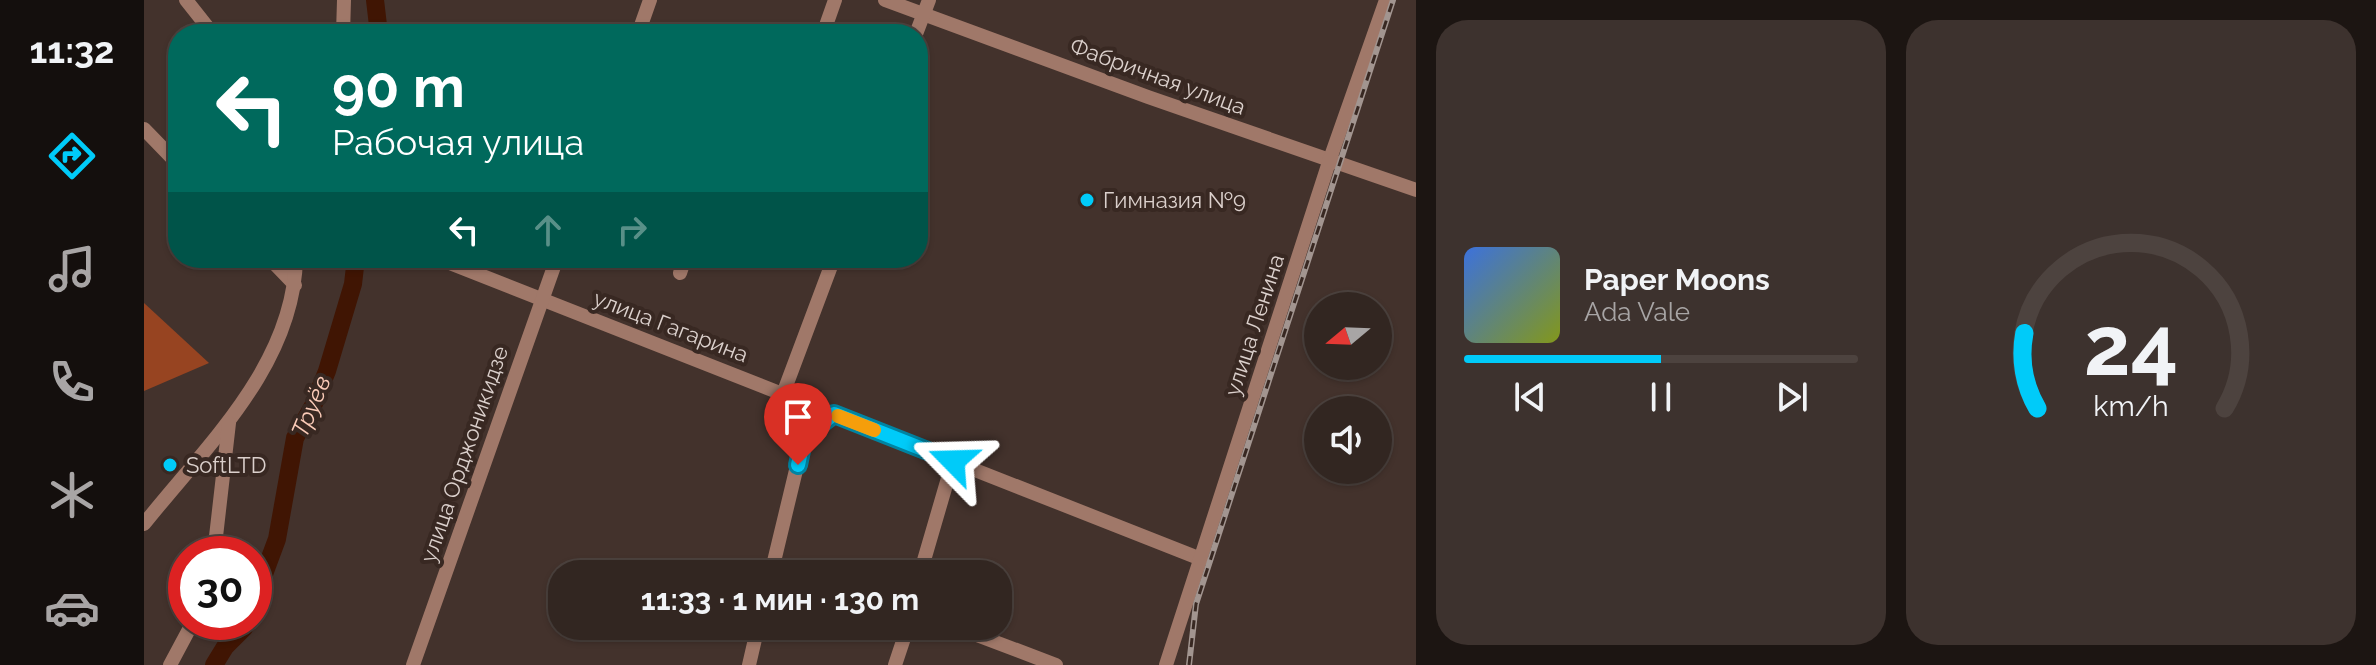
<!DOCTYPE html>
<html lang="ru">
<meta charset="utf-8">
<style>
body{margin:0;font-family:Raleway,sans-serif;background:#3d322e;color:#f1f3f6;height:100vh;display:flex;flex-direction:column;font-size:30px;white-space:nowrap}
*{box-sizing:border-box;margin:0}
p{font-size:26px;color:#a8a5a5}
.icon{flex:none;width:44px;height:44px;fill:none;stroke:currentColor;stroke-width:2;stroke-linecap:round;stroke-linejoin:round}
.map{position:relative;flex:1;overflow:hidden}
.sheet{display:flex;flex-direction:column;gap:20px;padding:20px;background:#1c1512;width:960px}
.sheet>*{flex:none}
.banner{position:absolute;left:24px;top:24px;width:760px;height:244px;border-radius:32px;box-shadow:0 2px 6px #0004,0 0 0 2px #4d433f;background:#00695c;color:#fff;overflow:hidden}
.needle{width:52px;rotate:251deg}
.tools{position:absolute;left:1160px;top:292px;display:grid;gap:16px}
.tools a{display:grid;place-items:center;width:88px;height:88px;border-radius:50%;background:#322621;box-shadow:0 2px 6px #0004,0 0 0 2px #4d433f;font-size:40px}
.speed{position:absolute;left:24px;top:536px;display:flex;gap:16px;font-size:40px;font-weight:700;text-align:center}
.speed>*{display:grid;place-content:center;width:104px;height:104px;border-radius:50%;background:#322621;box-shadow:0 2px 6px #0004,0 0 0 2px #4d433f;line-height:1}
.speed .limit{border:12px solid #d22;background:#fff;color:#111}
.pin{position:absolute;display:grid;place-items:center;width:68px;height:68px;color:#fff;margin:-82px -34px;border-radius:50% 50% 50% 0;rotate:-45deg;box-shadow:0 0 8px #0007}
.pin .icon{rotate:45deg}
.me{position:absolute;width:88px;margin:-44px;rotate:292deg;stroke-linejoin:round;filter:drop-shadow(0 0 6px #0008)}
.turn{display:flex;align-items:center;gap:28px;height:168px;padding:0 32px;font-size:36px}
.turn .icon{width:104px;height:104px;stroke-width:2.5}
.turn b{display:block;font-size:56px;line-height:68px}
.lanes{display:flex;align-items:center;height:76px;padding:0 32px;background:#0003;justify-content:center;gap:40px;direction:ltr}
.lanes .off{opacity:.35}
.sheet .card{flex:1;display:flex;flex-direction:column;justify-content:center;gap:12px;min-width:0;padding:0 28px;border-radius:32px;background:#3d322e}
.sheet .dial{align-items:center;gap:0}
.dial svg{height:208px;overflow:visible;fill:none;stroke:#4d433f;stroke-width:7;stroke-linecap:round;text-anchor:middle}
.dial text{fill:#f1f3f6;stroke:none}
.song{display:flex;align-items:center;gap:24px}
.cover{width:96px;height:96px;border-radius:12px;background:linear-gradient(135deg,hsl(220 70% 55%),hsl(70 70% 35%))}
.played{height:8px;border-radius:4px;background:linear-gradient(90deg,#00cbf9 50%,#4d433f 50%)}
.keys{display:flex;justify-content:space-around;direction:ltr}
.sheet .tiles{flex:1;display:grid;gap:20px;grid-template-columns:repeat(2,1fr)}
.trip{position:absolute;left:404px;top:560px;width:464px;height:80px;border-radius:32px;background:#322621;box-shadow:0 2px 6px #0004,0 0 0 2px #4d433f;font-weight:700;line-height:80px;text-align:center}
main{display:flex;flex:1;min-height:0}
.dock{display:flex;flex-direction:column;width:144px;justify-content:space-around;align-items:center;background:#140f0d;color:#a8a5a5}
.dock .icon{width:56px;height:56px}
.dock .current{color:#00cbf9}
.dock b{font-size:36px;color:#f1f3f6}
.map>svg:first-child{display:block}
.forest{fill:#974421}
.lines{fill:none;stroke-linecap:round;stroke-linejoin:round}
.river{stroke:#401503;stroke-width:18}
.minor{stroke:#a07869;stroke-width:14}
.rail-casing{stroke:#a29590;stroke-width:6}
.rail{stroke:#382822;stroke-width:3;stroke-dasharray:9;stroke-linecap:butt}
.route-casing{stroke:#0084a2;stroke-width:20}
.route{stroke:#00cbf9;stroke-width:14}
.slow{stroke:#f59e0b;stroke-width:14}
.poi-dot{fill:#00cbf9;stroke:#382822;stroke-width:3}
.labels{text-anchor:middle;dominant-baseline:central;stroke-width:8;stroke-linejoin:round;paint-order:stroke}
.street-label{font-size:22px;fill:#dbd0cc;stroke:#382822}
.poi-label{font-size:22px;fill:#dbd0cc;stroke:#382822;text-anchor:start}
.water-label{font-size:24px;font-style:italic;fill:#fbcbb8;stroke:#382822}
</style>
<main>
<nav class="dock">
<b>11:32</b>
<svg class="icon current" aria-label="directions" viewBox="0 0 24 24"><path d="M12 3l9 9-9 9-9-9zM9 14v-3h6M13 9l2 2-2 2"/></svg>
<svg class="icon" aria-label="music" viewBox="0 0 24 24"><path d="M9 18V5l10-2v13"/><circle cx="6" cy="18" r="3"/><circle cx="16" cy="16" r="3"/></svg>
<svg class="icon" aria-label="phone" viewBox="0 0 24 24"><path d="M5 4h4l2 5-3 2q2 4 5 5l2-3 5 2v4C11 20 4 13 5 4z"/></svg>
<svg class="icon" aria-label="climate" viewBox="0 0 24 24"><path d="M12 3v18M4 7l16 10M4 17L20 7"/></svg>
<svg class="icon" aria-label="car" viewBox="0 0 24 24"><path d="M5 17H2v-5l4-1 3-4h7l3 4 3 1v5h-3M9 17h6M6 11h13"/><circle cx="7" cy="17" r="2"/><circle cx="17" cy="17" r="2"/></svg>
</nav>
<div class="map">
<svg width="1272" height="665" viewBox="0 0 1272 665">
<rect width="100%" height="100%" fill="#43322c"/>
<polygon class="forest" points="0,303 65,363 0,391"/>
<g class="lines">
<g class="river">
<polyline points="231,0 235,34"/>
<polyline points="110,601 133,539 151,438 169,406 183,371 209,284 212,258"/>
<polyline points="70,665 81,647 100,628 102,622"/>
</g>
<g class="minor">
<polyline points="42,0 69,34"/>
<polyline points="741,0 1004,97 1272,190"/>
<polyline points="199,34 200,0"/>
<polyline points="494,34 506,0"/>
<polyline points="679,34 691,0"/>
<polyline points="772,34 785,0"/>
<polyline points="0,129 34,164"/>
<polyline points="125,258 151,285"/>
<polyline points="293,258 1057,559"/>
<polyline points="536,273 541,258"/>
<polyline points="660,437 690,414"/>
<path d="M0,524c62,-78 150,-159 152,-266"/>
<polyline points="70,554 85,423"/>
<polyline points="698,568 714,574"/>
<polyline points="627,574 660,437 639,394 690,258"/>
<polyline points="776,574 809,461"/>
<polyline points="809,626 912,665"/>
<polyline points="26,665 49,622"/>
<polyline points="269,665 413,258"/>
<polyline points="605,665 614,626"/>
<polyline points="751,665 764,626"/>
<polyline points="1022,665 1186,159 1242,0"/>
</g>
<defs>
<polyline id="rail" points="1045,665 1052,604 1249,0"/>
</defs>
<use href="#rail" class="rail-casing"/>
<use href="#rail" class="rail"/>
</g>
<g class="lines">
<defs>
<polyline id="route" points="654,465 660,437 690,414 809,461"/>
</defs>
<use href="#route" class="route-casing"/>
<use href="#route" class="route"/>
<polyline class="slow" points="694,416 730,430"/>
</g>
<g class="poi-dot">
<circle cx="943" cy="200" r="8"/>
<circle cx="26" cy="465" r="8"/>
</g>
<g class="labels">
<g class="street-label">
<text transform="translate(1014 76) rotate(20)">Фабричная улица</text>
<text transform="translate(1110 325) rotate(-72)">улица Ленина</text>
<text transform="translate(527 326) rotate(21)">улица Гагарина</text>
<text transform="translate(320 454) rotate(-71)">улица Орджоникидзе</text>
</g>
<g class="poi-label">
<text x="959" y="200">Гимназия №9</text>
<text x="42" y="465">SoftLTD</text>
</g>
<g class="water-label">
<text transform="translate(167 406) rotate(-67)">Труёв</text>
</g>
</g>
</svg>
<div class="tools">
<a><svg class="needle" viewBox="-14 -14 28 28"><path d="M0-13l5 13h-10z" fill="#e53935"/><path d="M0 13l5-13h-10z" fill="#a8a5a5"/></svg></a>
<a><svg class="icon" aria-label="sound" viewBox="0 0 24 24"><path d="M4 9h4l5-4v14l-5-4H4zM17 9q2 3 0 6"/></svg></a>
</div>
<div class="speed"><div class="limit">30</div></div>
<div class="pin" style="left:654px;top:465px;background:#d93025"><svg class="icon" aria-label="arrive" viewBox="0 0 24 24"><path d="M6 21V4h12l-3 4 3 4H6"/></svg></div>
<svg class="me" style="left:809px;top:461px" viewBox="-20 -20 40 40"><path d="M0-17L14 15 0 8-14 15z" fill="#00cbf9" stroke="#fff" stroke-width="4"/></svg>
<div class="trip">11:33 · 1 мин · 130 m</div>
<div class="banner">
<div class="turn"><svg class="icon" aria-label="left" viewBox="0 0 24 24"><path d="M17 20v-9H6M10 6l-5 5 5 5"/></svg><div><b>90 m</b>Рабочая улица</div></div>
<div class="lanes"><svg class="icon" aria-label="left" viewBox="0 0 24 24"><path d="M17 20v-9H6M10 6l-5 5 5 5"/></svg><svg class="icon off" aria-label="ahead" viewBox="0 0 24 24"><path d="M12 20V5M6 11l6-6 6 6"/></svg><svg class="icon off" aria-label="right" viewBox="0 0 24 24"><path d="M7 20v-9h11M14 6l5 5-5 5"/></svg></div>
</div>
</div>
<section class="sheet">
<div class="tiles">
<div class="card">
<div class="song"><i class="cover"></i><div><b>Paper Moons</b><p>Ada Vale</p></div></div>
<div class="played"></div>
<div class="keys"><svg class="icon" aria-label="previous" viewBox="0 0 24 24"><path d="M18 5L8 12l10 7zM5 5v14"/></svg><svg class="icon" aria-label="pause" viewBox="0 0 24 24"><path d="M8 5v14M16 5v14"/></svg><svg class="icon" aria-label="next" viewBox="0 0 24 24"><path d="M6 5l10 7-10 7zM19 5v14"/></svg></div>
</div>
<div class="card dial"><svg viewBox="0 0 100 80">
<path d="M14 69A42 42 0 1 1 86 69"/>
<path d="M14 69A42 42 0 0 1 9 40" stroke="#00cbf9"/>
<text x="50" y="56" font-size="32" font-weight="700">24</text>
<text x="50" y="72" font-size="11">km/h</text>
</svg></div>
</div>
</section>
</main>
